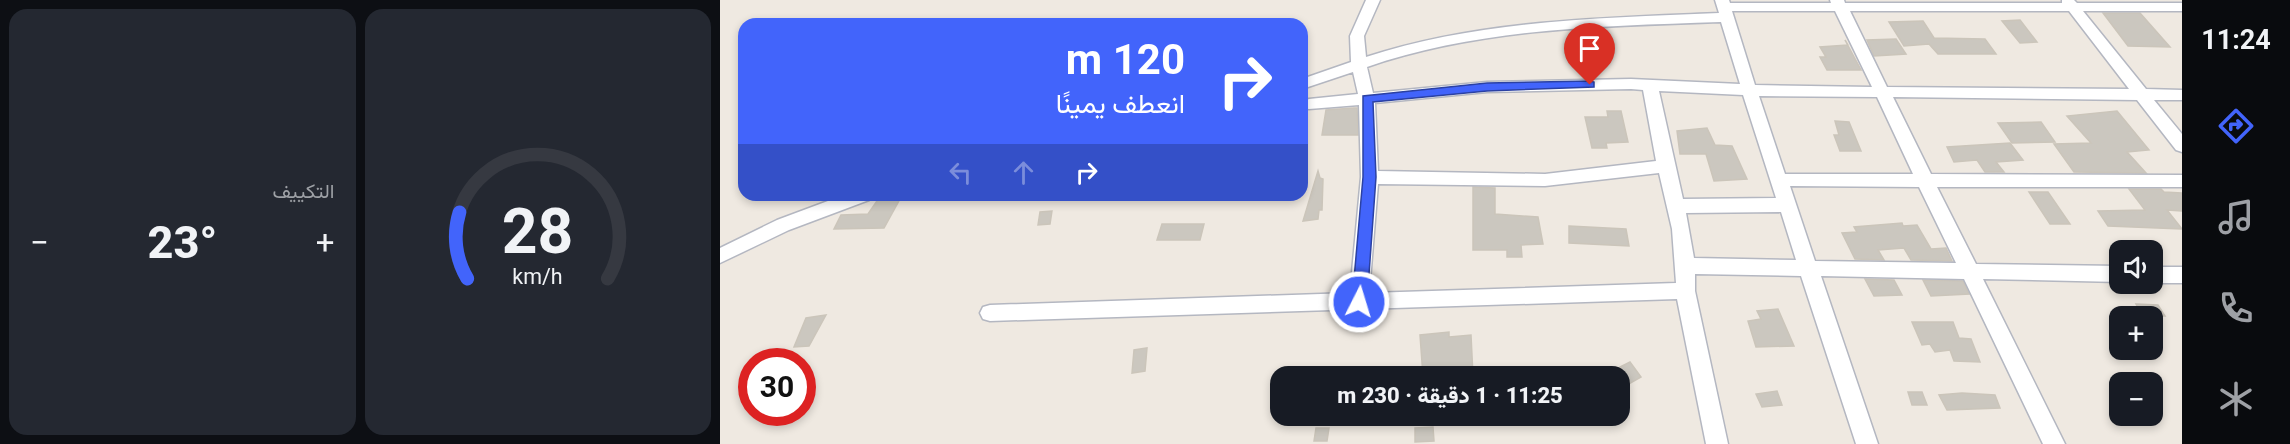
<!DOCTYPE html>
<html lang="ar">
<meta charset="utf-8">
<style>
body{margin:0;font-family:Roboto,Vazirmatn,sans-serif;background:#242831;color:#f1f3f6;direction:rtl;height:100vh;display:flex;flex-direction:column;font-size:22px;white-space:nowrap}
*{box-sizing:border-box;margin:0}
p{font-size:20px;color:#9ea1a6}
.icon{flex:none;width:33px;height:33px;fill:none;stroke:currentColor;stroke-width:2;stroke-linecap:round;stroke-linejoin:round}
.map{position:relative;flex:1;overflow:hidden;direction:ltr}
.drawer{display:flex;flex-direction:column;gap:9px;padding:9px;background:#0d0f14;width:720px}
.drawer>*{flex:none}
.hud{position:absolute;left:18px;top:18px;width:570px;height:183px;border-radius:18px;box-shadow:0 3px 9px #0003;direction:rtl;background:#4264fb;color:#fff;overflow:hidden}
.fabs{position:absolute;left:1389px;top:240px;display:grid;gap:12px}
.fabs a{display:grid;place-items:center;width:54px;height:54px;border-radius:12px;background:#171b24;box-shadow:0 3px 9px #0003;font-size:30px}
.speed{position:absolute;left:18px;top:348px;display:flex;gap:12px;font-size:30px;font-weight:700;text-align:center}
.speed>*{display:grid;place-content:center;width:78px;height:78px;border-radius:50%;background:#171b24;box-shadow:0 3px 9px #0003;line-height:1}
.speed .limit{border:9px solid #d22;background:#fff;color:#111}
.pin{position:absolute;display:grid;place-items:center;width:51px;height:51px;color:#fff;margin:-62px -26px;border-radius:50% 50% 50% 0;rotate:-45deg;box-shadow:0 0 6px #0007}
.pin .icon{rotate:45deg}
.me{position:absolute;width:66px;margin:-33px;rotate:5deg;stroke-linejoin:round;filter:drop-shadow(0 0 4px #0008)}
.turn{display:flex;align-items:center;gap:21px;height:126px;padding:0 24px;font-size:27px}
.turn .icon{width:78px;height:78px;stroke-width:2.5}
.turn b{display:block;font-size:42px;line-height:51px}
.lanes{display:flex;align-items:center;height:57px;padding:0 24px;background:#0003;justify-content:center;gap:30px;direction:ltr}
.lanes .off{opacity:.35}
.big{font-size:45px;font-weight:800;line-height:1.1}
.drawer .card{flex:1;display:flex;flex-direction:column;justify-content:center;gap:9px;min-width:0;padding:0 21px;border-radius:18px;background:#242831}
.drawer .dial{align-items:center;gap:0}
.dial svg{height:156px;overflow:visible;fill:none;stroke:#363941;stroke-width:7;stroke-linecap:round;text-anchor:middle}
.dial text{fill:#f1f3f6;stroke:none}
.heat{display:flex;justify-content:space-between;align-items:center;font-size:33px;direction:ltr}
.drawer .tiles{flex:1;display:grid;gap:9px;grid-template-columns:repeat(2,1fr)}
.trip{position:absolute;left:550px;top:366px;width:360px;height:60px;border-radius:18px;background:#171b24;box-shadow:0 3px 9px #0003;font-weight:800;line-height:60px;text-align:center;direction:rtl}
main{display:flex;flex:1;min-height:0}
.tabs{display:flex;flex-direction:column;width:108px;justify-content:space-around;align-items:center;background:#090b0e;color:#9ea1a6}
.tabs .icon{width:42px;height:42px}
.tabs .current{color:#4264fb}
.tabs b{font-size:27px;color:#f1f3f6}
.map>svg:first-child{display:block}
.building{fill:#cbc7bf;stroke:#cbc5ba;stroke-width:1.5}
.lines{fill:none;stroke-linecap:round;stroke-linejoin:round}
.street-casing{stroke:#b4b7c1;stroke-width:3}
.street{fill:#fff;fill-rule:evenodd}
.route{fill:#4264fb;stroke:#2b41a3;stroke-width:1.5}
</style>
<main>
<nav class="tabs">
<b>11:24</b>
<svg class="icon current" aria-label="directions" viewBox="0 0 24 24"><path d="M12 3l9 9-9 9-9-9zM9 14v-3h6M13 9l2 2-2 2"/></svg>
<svg class="icon" aria-label="music" viewBox="0 0 24 24"><path d="M9 18V5l10-2v13"/><circle cx="6" cy="18" r="3"/><circle cx="16" cy="16" r="3"/></svg>
<svg class="icon" aria-label="phone" viewBox="0 0 24 24"><path d="M5 4h4l2 5-3 2q2 4 5 5l2-3 5 2v4C11 20 4 13 5 4z"/></svg>
<svg class="icon" aria-label="climate" viewBox="0 0 24 24"><path d="M12 3v18M4 7l16 10M4 17L20 7"/></svg>
</nav>
<div class="map">
<svg width="1462" height="444" viewBox="0 0 1462 444">
<rect width="100%" height="100%" fill="#efe9e1"/>
<g class="building">
<polygon points="1383,13 1420,13 1450,47 1408,46"/>
<polygon points="1300,20 1317,42 1300,43 1282,21"/>
<polygon points="1203,21 1214,38 1265,39 1276,54 1218,54 1209,44 1184,46 1169,22"/>
<polygon points="1176,39 1186,54 1154,56 1147,40"/>
<polygon points="1125,40 1141,70 1107,70 1100,57 1106,57 1100,47 1128,45"/>
<polygon points="634,108 637,108 638,135 602,135 606,110"/>
<polygon points="887,111 901,111 908,142 886,143 887,148 872,148 865,117 888,117"/>
<polygon points="1397,111 1429,150 1407,152 1426,173 1354,172 1334,144 1371,143 1347,116"/>
<polygon points="1115,121 1129,122 1141,151 1120,151 1114,135 1119,135"/>
<polygon points="1321,122 1335,142 1292,143 1278,123"/>
<polygon points="987,128 995,145 1012,146 1027,179 994,181 986,154 960,154 957,131"/>
<polygon points="1290,143 1303,160 1276,162 1284,172 1265,172 1257,160 1234,162 1227,147"/>
<polygon points="598,171 600,178 603,179 602,210 599,210 598,219 583,221"/>
<polygon points="753,187 775,188 775,214 818,217 823,244 801,245 802,257 787,257 787,250 753,250"/>
<polygon points="1409,189 1441,189 1444,192 1462,193 1462,211 1447,210 1462,229 1388,226 1378,211 1425,210"/>
<polygon points="1309,192 1328,192 1350,224 1330,224"/>
<polygon points="159,198 180,199 164,228 114,229 121,215 148,214"/>
<polygon points="332,211 330,224 318,225 320,212"/>
<polygon points="1182,223 1183,226 1197,225 1211,249 1226,248 1232,261 1191,260 1184,248 1158,250 1164,260 1135,259 1122,233 1137,232 1134,227"/>
<polygon points="442,224 484,224 480,240 437,240"/>
<polygon points="849,226 906,229 909,246 849,243"/>
<polygon points="1145,279 1174,280 1182,295 1154,296"/>
<polygon points="1203,280 1243,281 1249,294 1211,296"/>
<polygon points="1416,304 1438,305 1445,316 1423,316"/>
<polygon points="1058,309 1074,346 1036,347 1028,321 1041,319 1037,311"/>
<polygon points="106,315 89,346 74,347 86,318"/>
<polygon points="1192,322 1233,322 1239,338 1251,339 1260,362 1234,361 1230,350 1215,352 1210,344 1202,345"/>
<polygon points="729,332 729,337 751,335 753,376 703,376 700,335"/>
<polygon points="427,348 425,371 412,373 414,350"/>
<polygon points="910,362 921,377 900,389 900,367"/>
<polygon points="1057,391 1062,405 1042,407 1036,394"/>
<polygon points="1188,392 1202,392 1207,405 1192,405"/>
<polygon points="1242,393 1275,395 1280,408 1227,410 1219,395"/>
<polygon points="713,427 714,441 695,442 695,428"/>
<polygon points="596,428 609,428 607,441 594,441"/>
</g>
<g class="lines">
<defs>
<g id="street">
<path d="M646,0h14l-16,36 2,21c113,-37 234,-39 353,-44l-4,-13h14l1,3h101l-1,-3h14l1,3h217v-3h12l3,3h105v8h-99l63,78 36,1v10h-28l28,34v18l-6,-2 -39,-50 -244,-3 38,77 251,1v12h-245l39,77 144,2v16l-137,-3 82,165h-22l-79,-165 -143,-3 57,168h-22l-55,-168 -106,-2v17l33,153h-22l-29,-145 -687,22 -7,-2 -3,-6 3,-6 7,-2 360,-12 11,-116 -2,-72 -50,4 -6,-1 -1,-6 7,-3 49,-5 -5,-22 -51,17v-10l49,-17 -1,-26zM1012,11h103l37,76 -117,-2zM1130,11h219l60,78 -242,-2zM1001,22l19,62 -109,-5 -144,3 -114,11 -6,-26c113,-39 236,-41 354,-45zM911,89l12,1 13,71 -111,13 -167,-3 -3,-68 112,-11zM939,91l84,4 33,103 -93,1zM1039,96l118,1 36,77h-128zM939,173l13,56 4,54 -307,10 9,-109 167,2zM1070,186l129,1 37,76 -141,-2zM1061,212l15,48 -102,-2 -8,-45z"/>
<polygon points="124,195 152,195 149,200 69,230 0,263 0,248 57,220"/>
<rect x="1432" y="267" width="30" height="16"/>
</g>
</defs>
<use href="#street" class="street-casing"/>
<use href="#street" class="street"/>
</g>
<polygon class="route" points="870,81 874,82 874,87 767,91 653,102 656,177 647,302 645,306 634,306 632,302 643,177 643,96 767,83"/>
</svg>
<div class="fabs">
<a><svg class="icon" aria-label="sound" viewBox="0 0 24 24"><path d="M4 9h4l5-4v14l-5-4H4zM17 9q2 3 0 6"/></svg></a>
<a>+</a>
<a>−</a>
</div>
<div class="speed"><div class="limit">30</div></div>
<div class="pin" style="left:870px;top:85px;background:#d93025"><svg class="icon" aria-label="arrive" viewBox="0 0 24 24"><path d="M6 21V4h12l-3 4 3 4H6"/></svg></div>
<svg class="me" style="left:639px;top:302px" viewBox="-20 -20 40 40"><circle r="17" fill="#4264fb" stroke="#fff" stroke-width="3"/><path d="M0-11L8 9 0 5-8 9z" fill="#fff"/></svg>
<div class="trip">11:25 · 1 دقيقة · 230 m</div>
<div class="hud">
<div class="turn"><svg class="icon" aria-label="right" viewBox="0 0 24 24"><path d="M7 20v-9h11M14 6l5 5-5 5"/></svg><div><b>120 m</b>انعطف يمينًا</div></div>
<div class="lanes"><svg class="icon off" aria-label="left" viewBox="0 0 24 24"><path d="M17 20v-9H6M10 6l-5 5 5 5"/></svg><svg class="icon off" aria-label="ahead" viewBox="0 0 24 24"><path d="M12 20V5M6 11l6-6 6 6"/></svg><svg class="icon" aria-label="right" viewBox="0 0 24 24"><path d="M7 20v-9h11M14 6l5 5-5 5"/></svg></div>
</div>
</div>
<section class="drawer">
<div class="tiles">
<div class="card dial"><svg viewBox="0 0 100 80">
<path d="M14 69A42 42 0 1 1 86 69"/>
<path d="M14 69A42 42 0 0 1 10 35" stroke="#4264fb"/>
<text x="50" y="56" font-size="32" font-weight="700">28</text>
<text x="50" y="72" font-size="11">km/h</text>
</svg></div>
<div class="card"><p>التكييف</p>
<div class="heat"><a>−</a><b class="big">23°</b><a>+</a></div>
</div>
</div>
</section>
</main>
